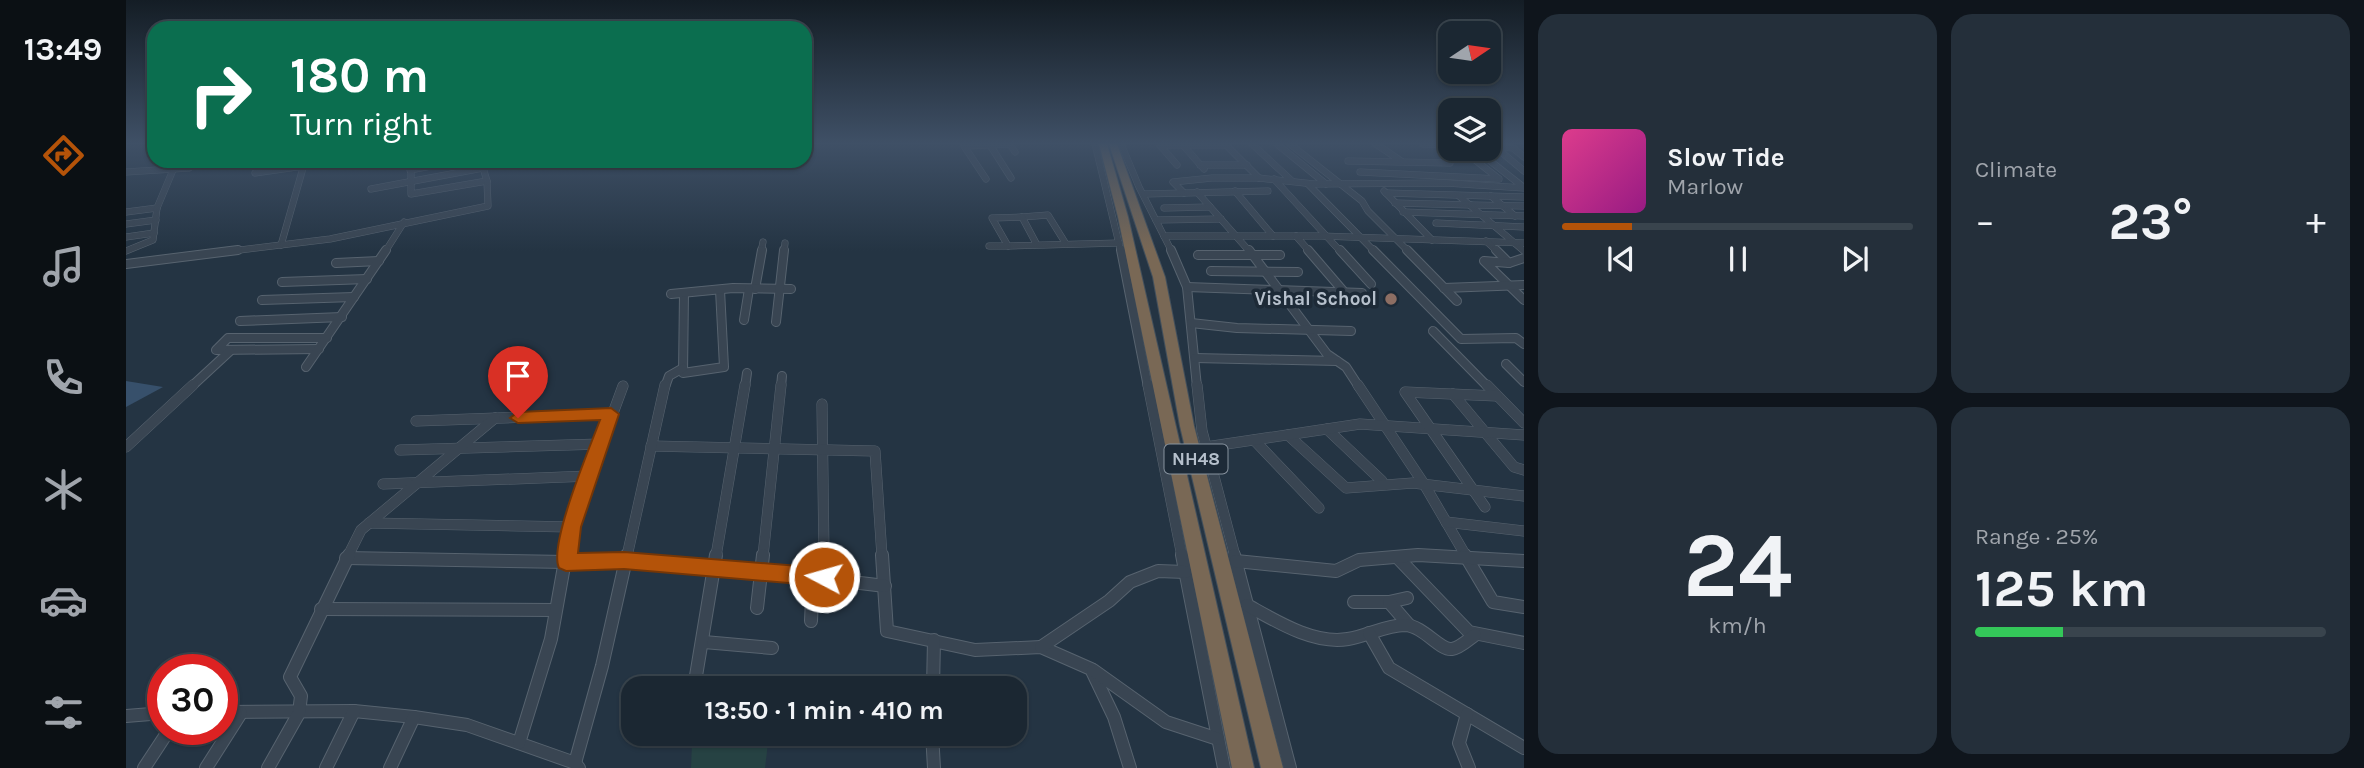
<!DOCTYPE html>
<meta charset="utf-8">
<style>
body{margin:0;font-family:Karla,sans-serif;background:#242f3a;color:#f1f3f6;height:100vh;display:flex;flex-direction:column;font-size:26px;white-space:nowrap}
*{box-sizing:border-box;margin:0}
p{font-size:23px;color:#a0a5ac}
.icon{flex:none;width:38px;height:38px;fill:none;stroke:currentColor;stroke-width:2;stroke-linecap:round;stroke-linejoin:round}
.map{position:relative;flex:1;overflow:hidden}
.drawer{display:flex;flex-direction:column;gap:14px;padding:14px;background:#0f151c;width:840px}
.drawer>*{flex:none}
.top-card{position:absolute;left:21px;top:21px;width:665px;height:147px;border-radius:21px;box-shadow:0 2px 5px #0004,0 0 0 2px #39444d;background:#0b6e4f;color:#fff;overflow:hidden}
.needle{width:46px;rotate:77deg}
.buttons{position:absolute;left:1312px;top:21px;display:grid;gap:14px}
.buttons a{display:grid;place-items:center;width:63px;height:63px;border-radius:14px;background:#1b2732;box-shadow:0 2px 5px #0004,0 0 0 2px #39444d;font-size:35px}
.speed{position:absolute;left:21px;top:654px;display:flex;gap:14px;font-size:35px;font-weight:700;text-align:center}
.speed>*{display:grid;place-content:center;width:91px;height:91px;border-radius:50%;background:#1b2732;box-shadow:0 2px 5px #0004,0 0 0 2px #39444d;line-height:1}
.speed .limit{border:10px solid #d22;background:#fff;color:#111}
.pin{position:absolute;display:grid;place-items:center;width:60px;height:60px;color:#fff;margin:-72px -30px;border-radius:50% 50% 50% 0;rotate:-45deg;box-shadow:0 0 7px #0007}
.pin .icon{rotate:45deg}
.me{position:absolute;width:77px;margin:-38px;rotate:276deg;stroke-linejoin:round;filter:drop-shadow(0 0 5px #0008)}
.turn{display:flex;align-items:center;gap:24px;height:147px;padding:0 28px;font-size:32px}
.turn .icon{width:91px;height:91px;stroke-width:2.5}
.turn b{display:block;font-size:49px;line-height:60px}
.big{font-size:52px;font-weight:700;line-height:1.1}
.drawer .tile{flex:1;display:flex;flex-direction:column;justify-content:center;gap:10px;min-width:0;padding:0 24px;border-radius:21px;background:#242f3a}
.drawer .dial{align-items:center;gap:0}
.dial b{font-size:91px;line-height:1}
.song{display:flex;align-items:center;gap:21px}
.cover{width:84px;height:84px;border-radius:10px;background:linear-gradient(135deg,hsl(330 70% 55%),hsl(310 70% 35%))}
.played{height:7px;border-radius:4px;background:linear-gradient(90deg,#b45309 20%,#39444d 20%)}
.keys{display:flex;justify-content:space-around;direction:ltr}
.heat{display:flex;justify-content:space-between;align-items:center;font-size:38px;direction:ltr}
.charge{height:10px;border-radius:5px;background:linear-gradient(90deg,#34c759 25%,#39444d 0)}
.drawer .tiles{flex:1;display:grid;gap:14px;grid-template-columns:repeat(2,1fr)}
.trip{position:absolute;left:495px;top:676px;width:406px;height:70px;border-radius:21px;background:#1b2732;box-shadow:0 2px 5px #0004,0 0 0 2px #39444d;font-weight:700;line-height:70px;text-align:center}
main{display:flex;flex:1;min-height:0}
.menu{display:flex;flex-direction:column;width:126px;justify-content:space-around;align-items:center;background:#0b1014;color:#a0a5ac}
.menu .icon{width:49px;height:49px}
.menu .active{color:#b45309}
.menu b{font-size:32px;color:#f1f3f6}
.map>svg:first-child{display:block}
.green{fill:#264243}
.water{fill:#37506b}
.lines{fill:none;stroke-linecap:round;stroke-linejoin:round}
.minor-far3-casing{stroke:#57636f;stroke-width:7}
.minor-far2-casing{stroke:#57636f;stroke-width:10}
.minor-far1-casing{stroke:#57636f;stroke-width:11}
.minor-casing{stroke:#57636f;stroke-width:14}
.highway-casing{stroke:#43505c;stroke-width:2}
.minor-far3{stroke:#394552;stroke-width:6}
.minor-far2{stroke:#394552;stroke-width:8}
.minor-far1{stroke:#394552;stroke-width:10}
.minor{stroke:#394552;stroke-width:12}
.highway{fill:#796855;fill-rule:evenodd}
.route{fill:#b45309;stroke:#753606;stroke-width:2}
.education-dot{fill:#8d6e63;stroke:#1d2a37;stroke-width:2.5}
.labels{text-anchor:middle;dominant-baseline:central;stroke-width:7;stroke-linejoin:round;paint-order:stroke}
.shield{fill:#1d2a37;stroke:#88939f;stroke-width:2}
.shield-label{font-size:18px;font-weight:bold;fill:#b6c0cc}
.poi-label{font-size:19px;font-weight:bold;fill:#b6c0cc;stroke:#1d2a37;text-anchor:end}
</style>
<main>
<nav class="menu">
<b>13:49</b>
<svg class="icon active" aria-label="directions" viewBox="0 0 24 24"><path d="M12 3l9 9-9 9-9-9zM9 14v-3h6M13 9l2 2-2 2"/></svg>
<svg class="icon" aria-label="music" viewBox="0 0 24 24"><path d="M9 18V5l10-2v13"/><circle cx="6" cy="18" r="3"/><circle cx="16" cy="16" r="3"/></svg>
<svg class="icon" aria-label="phone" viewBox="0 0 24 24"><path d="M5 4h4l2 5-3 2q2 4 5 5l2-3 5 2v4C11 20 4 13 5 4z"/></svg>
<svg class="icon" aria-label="climate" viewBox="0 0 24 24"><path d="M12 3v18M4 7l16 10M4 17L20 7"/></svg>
<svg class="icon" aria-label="car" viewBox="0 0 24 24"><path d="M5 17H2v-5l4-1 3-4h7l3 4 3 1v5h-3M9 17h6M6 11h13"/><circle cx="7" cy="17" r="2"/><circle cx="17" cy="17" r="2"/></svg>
<svg class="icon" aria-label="filters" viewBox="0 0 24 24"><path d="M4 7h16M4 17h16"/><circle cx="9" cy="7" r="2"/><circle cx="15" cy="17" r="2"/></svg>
</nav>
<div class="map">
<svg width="1398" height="768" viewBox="0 0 1398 768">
<rect width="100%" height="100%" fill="#243443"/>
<polygon class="green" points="566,743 642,743 639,768 565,768"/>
<polygon class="water" points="0,381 37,387 0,407"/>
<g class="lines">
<defs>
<g id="minor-far3">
<polyline points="969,144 995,252"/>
<polyline points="995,144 1013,187 1046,252"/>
<polyline points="1033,144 1051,165"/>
<polyline points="1056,144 1078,169"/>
<polyline points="1099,144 1133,178"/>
<polyline points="1126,144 1166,181"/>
<polyline points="1151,144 1200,184"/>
<polyline points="1164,144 1236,201 1242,211 1283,252"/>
<polyline points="1250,144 1275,161"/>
<polyline points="1297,144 1325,145"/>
<polyline points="1034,145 1100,145"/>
<polyline points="1335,149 1372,178"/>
<polyline points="1349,149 1396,186"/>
<polyline points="1398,157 1387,148 1368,146 1398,171"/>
<polyline points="285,161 285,194 361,181"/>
<polyline points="1222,161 1324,163"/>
<polyline points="1074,165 1121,165"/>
<polyline points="284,170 332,161"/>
<polyline points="0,172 63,168 74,161"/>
<polyline points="1234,172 1373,179"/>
<polyline points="129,173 178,166"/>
<polyline points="885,178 864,145 884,144 889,152"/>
<polyline points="860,179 838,146 864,145"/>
<polyline points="1148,179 1215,252"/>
<polyline points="1182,184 1249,252"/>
<polyline points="245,189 357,168"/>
<polyline points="1109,191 1147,236"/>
<polyline points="1258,191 1306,240"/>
<polyline points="1071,192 1124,252"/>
<polyline points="1058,193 1047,182 1086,178 1133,178 1188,184 1320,183 1398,188"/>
<polyline points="1260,193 1398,197"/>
<polyline points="1018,194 1142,191"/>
<polyline points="1333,196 1398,251"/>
<polyline points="1365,196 1389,216"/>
<polyline points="1269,203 1345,205"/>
<polyline points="1345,205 1398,206"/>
<polyline points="1038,208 1084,207"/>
<polyline points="0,212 31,208"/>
<polyline points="1277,212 1398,216"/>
<polyline points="896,217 922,215 940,244"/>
<polyline points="1030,220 1095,219"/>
<polyline points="1310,223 1398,227"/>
<polyline points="0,224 30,220"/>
<polyline points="1038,236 1195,236 1398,243"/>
<polyline points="1170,236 1184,252"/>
<polyline points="0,237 28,233"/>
<polyline points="1360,241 1372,252"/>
<polyline points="155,245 179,161"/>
<polyline points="911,245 896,217 866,218 882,246 993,243"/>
<polyline points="863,246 882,246"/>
<polyline points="0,251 27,240 31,208 47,170"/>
<polyline points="98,252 204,239 362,206 361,181 355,161"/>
<polyline points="259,252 278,222"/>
<polyline points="635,252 637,242"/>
<polyline points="658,252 659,243"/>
</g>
<g id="minor-far2">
<polyline points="995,250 1022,387"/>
<polyline points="1045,250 1061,287 1071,387"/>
<polyline points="1123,250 1201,354 1220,367 1233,387"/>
<polyline points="1182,250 1219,293"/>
<polyline points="1214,250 1245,284"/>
<polyline points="1247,250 1335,339 1390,338 1398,344"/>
<polyline points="1281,250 1331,301"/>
<polyline points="1370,250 1383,263"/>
<polyline points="1072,255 1154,255"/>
<polyline points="1398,258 1383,263 1358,261 1398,300"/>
<polyline points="210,263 253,261"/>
<polyline points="0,264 112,250"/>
<polyline points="1085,271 1172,272"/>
<polyline points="156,282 241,279"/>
<polyline points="1061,287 1236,293"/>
<polyline points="1318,288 1398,285"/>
<polyline points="629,289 636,250"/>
<polyline points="558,293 557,373 598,367 594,290"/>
<polyline points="545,294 607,288 665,289"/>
<polyline points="136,300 228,297"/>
<polyline points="618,320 623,289"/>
<polyline points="114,321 216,317"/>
<polyline points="650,322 658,250"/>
<polyline points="1065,323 1111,328 1225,331"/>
<polyline points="1307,331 1362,387"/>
<polyline points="193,349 90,350 102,338 201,338"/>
<polyline points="1069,358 1211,361"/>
<polyline points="1380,364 1398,382"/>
<polyline points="180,367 260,250"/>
<polyline points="65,387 104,351"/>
<polyline points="539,387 543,376 557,368"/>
<polyline points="619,387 621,373"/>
<polyline points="655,387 656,376"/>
</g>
<g id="minor-far1">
<polyline points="1022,385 1056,556"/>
<polyline points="1071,385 1076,431 1109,556"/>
<polyline points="1232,385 1298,484 1340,556"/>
<polyline points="1361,385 1398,423"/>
<polyline points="1327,394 1388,467 1398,470"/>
<polyline points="696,404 698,556"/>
<polyline points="290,421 485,414"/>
<polyline points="1201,429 1256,481"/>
<polyline points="1162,435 1220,488 1287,483 1398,496"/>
<polyline points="1128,440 1193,508"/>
<polyline points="525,446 749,451 756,556"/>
<polyline points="0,447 67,385"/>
<polyline points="1080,447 1234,424 1398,435"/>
<polyline points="274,450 475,444"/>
<polyline points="257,484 463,476"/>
<polyline points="1359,507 1279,392 1371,396"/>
<polyline points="1320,522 1398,531"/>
<polyline points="243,523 445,527"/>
<polyline points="222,556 235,530 369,418"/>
<polyline points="440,556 445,527 497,386"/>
<polyline points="501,556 539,385"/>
<polyline points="590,556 619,385"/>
<polyline points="637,556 655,385"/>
<polyline points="1276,556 1315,556"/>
</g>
<g id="minor">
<polyline points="698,555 698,577"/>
<polyline points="756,555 761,631 849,650 915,647 965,669 988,717 1004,768"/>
<polyline points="1056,555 1098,768"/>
<polyline points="1108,555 1164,768"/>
<polyline points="1339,555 1367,602 1398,607"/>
<polyline points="1271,557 1343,632 1398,643"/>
<polyline points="220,558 440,562 498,560 635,571 759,586"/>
<polyline points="1110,561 1210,571 1233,560 1292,555 1398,561"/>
<polyline points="1228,602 1263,602 1281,598"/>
<polyline points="1263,602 1283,625"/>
<path d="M1121,605c29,16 67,40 101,34 19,-3 38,-14 57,-14 19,1 35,26 47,24 8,-1 17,-10 23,-14"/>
<polyline points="631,608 637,555"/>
<polyline points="195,609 429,610"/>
<polyline points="685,621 687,576"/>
<polyline points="1243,633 1263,668 1398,748"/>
<polyline points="578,642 646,648"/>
<polyline points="915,647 983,601 1004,582 1032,571 1059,572"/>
<polyline points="967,670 1040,722 1092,739"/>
<polyline points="568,688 590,555"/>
<polyline points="807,688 808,640"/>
<polyline points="96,712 228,711 288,717 341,725 449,763 453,768"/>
<polyline points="1341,714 1333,743 1343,768"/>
<polyline points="0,716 37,713"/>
<polyline points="806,733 808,768"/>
<polyline points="393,743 425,639 440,555"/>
<polyline points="449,763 476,666 501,555"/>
<polyline points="18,768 43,730"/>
<polyline points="80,768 115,713"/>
<polyline points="142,768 173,713 175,696 164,677 223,555"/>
<polyline points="200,768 228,711"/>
<polyline points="264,768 288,717"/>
</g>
<g id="highway">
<polygon points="973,144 981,144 1002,217 1128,768 1106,768 992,217"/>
<polygon points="983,144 991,144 1039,277 1068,426 1157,768 1135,768 1054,426 1027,277"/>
</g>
</defs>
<use href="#minor-far3" class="minor-far3-casing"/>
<use href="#minor-far2" class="minor-far2-casing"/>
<use href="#minor-far1" class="minor-far1-casing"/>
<use href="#minor" class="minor-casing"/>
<use href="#highway" class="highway-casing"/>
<use href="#minor-far3" class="minor-far3"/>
<use href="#minor-far2" class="minor-far2"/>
<use href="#minor-far1" class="minor-far1"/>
<use href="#minor" class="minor"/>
<use href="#highway" class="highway"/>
</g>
<linearGradient id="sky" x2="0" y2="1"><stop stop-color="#141d25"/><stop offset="0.57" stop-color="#3f5066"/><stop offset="1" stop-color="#3f5066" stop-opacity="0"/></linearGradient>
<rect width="1398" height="251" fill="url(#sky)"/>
<path class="route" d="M485,408l8,6 -38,113 -3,26 46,-1 200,16 7,3 3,6 -3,6 -7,3 -200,-17 -58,2 -7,-3c-11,-23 31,-121 41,-148l-82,3 -8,-5 8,-6z"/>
<circle class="education-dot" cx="1265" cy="299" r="7"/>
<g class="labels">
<rect class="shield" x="1038.5" y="444.5" width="63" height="29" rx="5"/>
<g class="shield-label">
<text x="1070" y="459">NH48</text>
</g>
<g class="poi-label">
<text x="1251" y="299">Vishal School</text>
</g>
</g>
</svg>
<div class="buttons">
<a><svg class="needle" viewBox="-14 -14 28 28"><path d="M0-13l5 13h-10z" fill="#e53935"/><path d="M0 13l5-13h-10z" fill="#a0a5ac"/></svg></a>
<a><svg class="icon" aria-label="layers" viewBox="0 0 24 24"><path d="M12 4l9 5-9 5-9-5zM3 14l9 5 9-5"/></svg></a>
</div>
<div class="speed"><div class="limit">30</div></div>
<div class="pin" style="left:392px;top:418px;background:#d93025"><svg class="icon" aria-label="arrive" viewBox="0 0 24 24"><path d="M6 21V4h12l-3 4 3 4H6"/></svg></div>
<svg class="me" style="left:698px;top:577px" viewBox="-20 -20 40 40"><circle r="17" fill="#b45309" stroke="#fff" stroke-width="3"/><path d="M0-11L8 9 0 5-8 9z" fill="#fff"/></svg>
<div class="trip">13:50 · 1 min · 410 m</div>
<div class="top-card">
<div class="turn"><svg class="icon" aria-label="right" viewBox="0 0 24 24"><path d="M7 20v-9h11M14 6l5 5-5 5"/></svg><div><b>180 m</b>Turn right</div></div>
</div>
</div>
<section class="drawer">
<div class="tiles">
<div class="tile">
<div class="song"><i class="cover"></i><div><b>Slow Tide</b><p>Marlow</p></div></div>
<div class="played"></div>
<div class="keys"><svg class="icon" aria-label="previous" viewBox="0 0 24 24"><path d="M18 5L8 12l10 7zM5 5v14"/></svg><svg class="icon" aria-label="pause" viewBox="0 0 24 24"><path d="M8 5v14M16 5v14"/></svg><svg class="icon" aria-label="next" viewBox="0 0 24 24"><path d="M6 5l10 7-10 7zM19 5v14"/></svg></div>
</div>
<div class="tile"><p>Climate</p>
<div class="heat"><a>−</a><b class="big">23°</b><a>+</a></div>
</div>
<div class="tile dial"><b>24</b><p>km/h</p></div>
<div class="tile"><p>Range · 25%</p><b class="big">125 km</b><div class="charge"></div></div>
</div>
</section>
</main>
